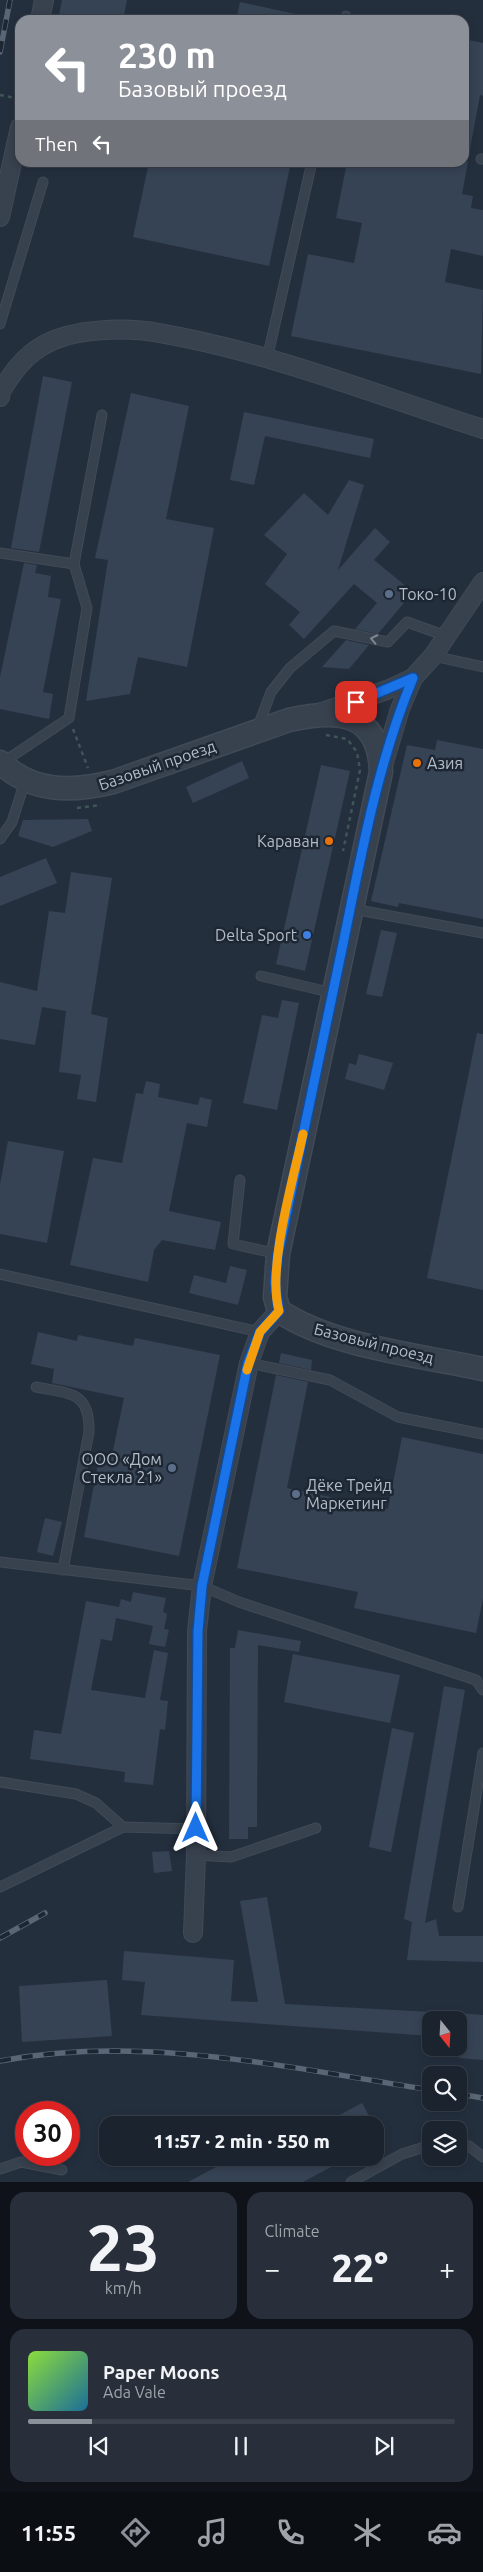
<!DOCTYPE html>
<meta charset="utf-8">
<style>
body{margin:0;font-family:Ubuntu,sans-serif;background:#282f3a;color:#f1f3f6;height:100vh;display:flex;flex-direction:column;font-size:19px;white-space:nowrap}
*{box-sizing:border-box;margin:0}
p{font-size:16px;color:#a0a4aa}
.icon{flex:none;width:28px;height:28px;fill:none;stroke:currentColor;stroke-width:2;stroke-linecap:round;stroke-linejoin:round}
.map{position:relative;height:2182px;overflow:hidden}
.sheet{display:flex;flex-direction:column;gap:10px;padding:10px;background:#0f1319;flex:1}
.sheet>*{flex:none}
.guide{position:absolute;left:15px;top:15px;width:454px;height:152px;border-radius:15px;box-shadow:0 2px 8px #0003,0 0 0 1px #39404a;background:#8c9099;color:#fff;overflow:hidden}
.needle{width:32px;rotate:162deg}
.tools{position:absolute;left:422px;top:2011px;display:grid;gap:10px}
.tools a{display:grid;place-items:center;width:45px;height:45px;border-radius:10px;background:#1b232e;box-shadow:0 2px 8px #0003,0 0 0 1px #39404a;font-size:25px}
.speed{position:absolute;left:15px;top:2101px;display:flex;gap:10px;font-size:25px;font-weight:700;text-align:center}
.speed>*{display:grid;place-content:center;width:65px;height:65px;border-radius:50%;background:#1b232e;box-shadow:0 2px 8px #0003,0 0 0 1px #39404a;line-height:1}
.speed .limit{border:8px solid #d22;background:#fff;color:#111}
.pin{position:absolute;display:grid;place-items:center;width:42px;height:42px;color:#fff;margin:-21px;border-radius:10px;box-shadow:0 2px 8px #0006}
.me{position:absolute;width:55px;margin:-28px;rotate:0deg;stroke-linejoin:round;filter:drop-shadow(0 0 4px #0008)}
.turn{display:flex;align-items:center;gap:18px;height:105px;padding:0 20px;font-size:22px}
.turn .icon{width:65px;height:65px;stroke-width:2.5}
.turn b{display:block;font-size:35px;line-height:42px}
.then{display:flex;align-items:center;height:48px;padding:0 20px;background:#0003;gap:10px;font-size:19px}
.big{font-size:38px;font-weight:800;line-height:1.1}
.sheet .tile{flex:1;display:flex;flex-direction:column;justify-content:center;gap:8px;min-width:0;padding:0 18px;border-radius:15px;background:#282f3a}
.sheet .dial{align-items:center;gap:0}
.dial b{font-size:65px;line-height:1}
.song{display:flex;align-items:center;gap:15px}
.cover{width:60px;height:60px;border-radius:8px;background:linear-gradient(135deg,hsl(90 70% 55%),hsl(200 70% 35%))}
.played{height:5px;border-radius:2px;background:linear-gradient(90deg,#8c9099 15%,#39404a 15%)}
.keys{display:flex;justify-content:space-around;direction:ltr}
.heat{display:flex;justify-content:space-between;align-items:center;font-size:28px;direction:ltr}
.sheet .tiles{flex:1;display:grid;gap:10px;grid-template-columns:1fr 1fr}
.tile:last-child{grid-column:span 2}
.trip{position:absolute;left:99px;top:2116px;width:285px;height:50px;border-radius:15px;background:#1b232e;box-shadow:0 2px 8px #0003,0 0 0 1px #39404a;font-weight:800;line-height:50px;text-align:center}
.menu{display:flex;height:80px;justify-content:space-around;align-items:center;background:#0b0e12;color:#a0a4aa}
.menu .icon{width:35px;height:35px}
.menu .selected{color:#8c9099}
.menu b{font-size:22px;color:#f1f3f6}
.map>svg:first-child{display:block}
.building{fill:#364354}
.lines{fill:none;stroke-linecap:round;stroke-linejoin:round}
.service-casing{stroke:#414a57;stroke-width:11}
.minor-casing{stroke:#414a57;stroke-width:20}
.tertiary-casing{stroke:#414a57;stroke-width:25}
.path{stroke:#3f5557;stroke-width:2.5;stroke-dasharray:4 4;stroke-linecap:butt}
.service{stroke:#38414e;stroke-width:9}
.minor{stroke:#38414e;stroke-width:18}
.tertiary{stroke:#38414e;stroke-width:22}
.rail-casing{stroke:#5a6575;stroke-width:5.5}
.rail{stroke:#1d2633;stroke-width:4;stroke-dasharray:11;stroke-linecap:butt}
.oneway{stroke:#7c8592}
.route-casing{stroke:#114b97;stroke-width:12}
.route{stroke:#1a73e8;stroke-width:9}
.slow{stroke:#f59e0b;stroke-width:9}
.service-dot{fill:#5c6f8a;stroke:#1d2633;stroke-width:2}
.food-dot{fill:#e8710a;stroke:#1d2633;stroke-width:2}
.shop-dot{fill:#3f7fe0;stroke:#1d2633;stroke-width:2}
.labels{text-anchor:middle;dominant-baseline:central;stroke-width:5;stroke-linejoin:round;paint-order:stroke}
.poi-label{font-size:16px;fill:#b4bcc9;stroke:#1d2633;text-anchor:start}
.street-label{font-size:16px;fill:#b4bcc9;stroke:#1d2633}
</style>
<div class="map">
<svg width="483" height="2182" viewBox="0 0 483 2182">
<rect width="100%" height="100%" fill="#242f3e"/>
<g class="building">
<polygon points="62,0 127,0 123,20 58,20"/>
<polygon points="240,2 300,15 299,20 236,20"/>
<polygon points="464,39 483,43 483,96 480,95 470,149 464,149"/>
<polygon points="149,162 291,162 269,266 133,237"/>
<polygon points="347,162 468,162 462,194 473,196 471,208 483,210 483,256 451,249 445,282 483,290 481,374 291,336 308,254 354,263 362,223 336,218"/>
<polygon points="43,376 72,382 39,552 11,548"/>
<polygon points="131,393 189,406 166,519 214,528 187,667 138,657 130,694 86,701 108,560 95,558"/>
<polygon points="244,412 374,439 370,458 265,436 254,485 230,480"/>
<polygon points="349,480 364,485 338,570 375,528 390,542 374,560 413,592 378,634 355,629 377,603 354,584 304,639 289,625 300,612 265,584 287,554 264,535 304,493 328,515"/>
<polygon points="24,563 37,565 35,573 51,576 48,597 61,599 43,692 53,694 49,719 0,709 0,677"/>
<polygon points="346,640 369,645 349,669 322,667"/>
<polygon points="437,740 483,749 483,919 399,903 398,907 371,901 407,745 435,750"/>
<polygon points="242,761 249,778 193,803 186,787"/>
<polygon points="321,765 350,771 305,971 276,964"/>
<polygon points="88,819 92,831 53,847 18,836 23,820"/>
<polygon points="46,858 57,883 0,906 0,877"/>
<polygon points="71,872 112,878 91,1014 108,1018 96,1102 77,1099 81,1075 59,1072 66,1011 42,1007 35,1045 0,1039 0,982 37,991 49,911 65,913"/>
<polygon points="381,930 397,933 382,997 366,994"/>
<polygon points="282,1000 299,1003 277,1110 243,1103 262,1015 278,1018"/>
<polygon points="477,1033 483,1034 483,1290 427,1278"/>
<polygon points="359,1054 393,1063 384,1090 345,1079 349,1063 356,1065"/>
<polygon points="146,1081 160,1084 158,1097 198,1105 200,1097 212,1100 207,1127 187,1123 169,1211 221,1222 215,1250 162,1240 154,1250 148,1282 70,1265 93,1158 122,1163 136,1093 143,1094"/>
<polygon points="8,1141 64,1151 47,1243 0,1234 0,1184"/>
<polygon points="230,1266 247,1270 238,1305 189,1293 194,1275 226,1283"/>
<polygon points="38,1332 77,1341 78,1335 133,1346 135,1338 220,1355 179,1556 84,1537 100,1453 112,1455 124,1398 52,1383 54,1369 31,1364"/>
<polygon points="281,1353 312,1360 311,1370 279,1363"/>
<polygon points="276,1375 308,1382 287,1488 388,1509 402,1437 483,1454 483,1599 476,1633 354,1608 358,1592 237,1568"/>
<polygon points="45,1518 62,1522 53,1556 37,1552"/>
<polygon points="133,1592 166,1598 163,1612 167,1614 164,1629 169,1630 165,1647 149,1644 153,1626 116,1618 112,1641 101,1639 91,1690 145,1698 154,1650 168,1653 160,1700 168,1701 165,1730 160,1729 153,1785 124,1782 125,1772 30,1759 34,1730 61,1734 86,1601 119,1607 121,1599 131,1602"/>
<polygon points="238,1630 301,1641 299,1652 258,1645 257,1827 248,1827 248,1839 229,1839 230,1648 235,1648"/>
<polygon points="293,1654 400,1675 390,1723 284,1702"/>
<polygon points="444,1686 465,1690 425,1923 436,1919 439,1936 483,1936 483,1962 407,1960 412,1922 404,1919"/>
<polygon points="392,1728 414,1733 391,1852 369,1847"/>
<polygon points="169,1851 172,1871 154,1873 152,1852"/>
<polygon points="267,1897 285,2004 431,2012 431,2036 141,2015 145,1982 122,1980 124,1951 234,1960 231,2001 258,2002 240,1901"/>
<polygon points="107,1980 112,2036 22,2042 19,1986"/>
<polygon points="459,2013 483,2015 483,2060 459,2058"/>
<polygon points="362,2103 374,2125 321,2125"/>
<polygon points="233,2158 348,2158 303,2182 188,2182"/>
</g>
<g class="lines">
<defs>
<g id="service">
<polyline points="345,20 346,16"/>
<polyline points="481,159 483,159"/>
<polyline points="0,324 43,182"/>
<polyline points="267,359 312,162"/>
<polyline points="0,553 74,564"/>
<polyline points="433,656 483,667"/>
<polyline points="257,729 271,692 290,668 334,631 388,642 407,622 446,636"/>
<polyline points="2,763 69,718 87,608 74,564 102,415"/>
<polyline points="0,839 12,822 25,781"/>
<polyline points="353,909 483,933"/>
<polyline points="261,976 333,993"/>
<polyline points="240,1180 233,1244 278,1254"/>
<polyline points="0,1274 260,1332"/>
<polyline points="249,1363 330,1380 398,1417 483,1434"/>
<path d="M36,1387c34,7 54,4 53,45l-26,138"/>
<polyline points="0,1562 202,1586 239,1602 476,1680 483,1690"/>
<polyline points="0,1782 76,1794 96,1803 123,1827"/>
<polyline points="196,1855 231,1857 316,1828"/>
<polyline points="0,1887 123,1827 196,1829"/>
<polyline points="458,1907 483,1753"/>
<polyline points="459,2144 469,2146 483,2157"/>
<polyline points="0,2169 21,2162 62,2170"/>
<polyline points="351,2182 402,2154 431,2145"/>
</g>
<g id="minor">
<polyline points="40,20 44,0"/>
<polyline points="0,217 20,127"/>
<path d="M0,397l1,-6c12,-19 23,-35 43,-46 29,-17 83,-18 115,-12 111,19 218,62 324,96"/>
<polyline points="322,712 387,690 413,678"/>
<polyline points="382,769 400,709 413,678 433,656 483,582"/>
<polyline points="193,1933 196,1855 197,1631 202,1586 249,1363 260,1332 279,1311"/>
</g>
<path id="tertiary" d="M0,762c32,31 72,30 113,20l176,-62c48,-11 90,-9 92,52l-103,482 -3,43 4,14c54,36 140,44 204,58"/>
</defs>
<use href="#service" class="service-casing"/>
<use href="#minor" class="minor-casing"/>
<use href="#tertiary" class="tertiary-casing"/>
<g class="path">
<polyline points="0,95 20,99"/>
<polyline points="73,729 88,768"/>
<polyline points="326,735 347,739 357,752 360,770 343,851"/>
<polyline points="77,808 101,805"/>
</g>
<use href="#service" class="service"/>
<use href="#minor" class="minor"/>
<use href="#tertiary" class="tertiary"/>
<defs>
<g id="rail">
<polyline points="0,52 10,0"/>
<polyline points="0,1938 45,1913"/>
<path d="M0,2061c144,-27 289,7 431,29"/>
<polyline points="459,2094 483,2098"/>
</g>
</defs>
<use href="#rail" class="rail-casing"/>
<use href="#rail" class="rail"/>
</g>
<defs><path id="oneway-chevron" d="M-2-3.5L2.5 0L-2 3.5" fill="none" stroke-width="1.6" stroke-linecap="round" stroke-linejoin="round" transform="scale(1.25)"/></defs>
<use class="oneway" href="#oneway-chevron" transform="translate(374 639) rotate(-168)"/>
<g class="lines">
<defs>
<path id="route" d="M196,1828l2,-197 4,-45 46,-223 12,-31 19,-21 -4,-29 3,-28c22,-103 44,-206 65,-310 18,-89 35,-182 70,-266l-57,24"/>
</defs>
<use href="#route" class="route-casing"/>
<use href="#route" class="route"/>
<path class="slow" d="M247,1370l13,-38 19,-21c-12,-44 14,-130 24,-177"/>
</g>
<g class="service-dot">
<circle cx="389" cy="594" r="5"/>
<circle cx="172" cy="1468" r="5"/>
<circle cx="296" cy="1494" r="5"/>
</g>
<g class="food-dot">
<circle cx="417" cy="763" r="5"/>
<circle cx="329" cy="841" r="5"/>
</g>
<circle class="shop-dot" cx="307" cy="935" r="5"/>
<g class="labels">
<g class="poi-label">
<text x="399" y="594">Токо-10</text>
<text x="427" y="763">Азия</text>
<text x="319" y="841" text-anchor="end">Караван</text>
<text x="297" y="935" text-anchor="end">Delta Sport</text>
<text x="162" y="1459" text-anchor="end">ООО «Дом<tspan x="162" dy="18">Стекла 21»</tspan></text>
<text x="306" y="1485">Дёке Трейд<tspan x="306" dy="18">Маркетинг</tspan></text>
</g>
<g class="street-label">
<text transform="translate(157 765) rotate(-19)">Базовый проезд</text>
<text transform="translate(374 1343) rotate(14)">Базовый проезд</text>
</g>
</g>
</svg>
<div class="tools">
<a><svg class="needle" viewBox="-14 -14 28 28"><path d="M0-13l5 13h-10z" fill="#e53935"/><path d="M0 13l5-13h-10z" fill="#a0a4aa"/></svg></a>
<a><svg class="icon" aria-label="search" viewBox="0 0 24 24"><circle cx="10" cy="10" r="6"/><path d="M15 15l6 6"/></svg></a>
<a><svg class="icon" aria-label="layers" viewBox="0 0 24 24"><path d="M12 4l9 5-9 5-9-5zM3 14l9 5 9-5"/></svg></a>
</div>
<div class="speed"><div class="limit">30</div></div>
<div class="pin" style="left:356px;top:702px;background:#d93025"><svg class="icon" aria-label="arrive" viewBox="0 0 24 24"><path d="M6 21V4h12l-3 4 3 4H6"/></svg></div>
<svg class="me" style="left:196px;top:1828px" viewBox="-20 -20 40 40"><path d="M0-17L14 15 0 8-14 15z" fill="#1a73e8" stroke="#fff" stroke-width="4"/></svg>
<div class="trip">11:57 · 2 min · 550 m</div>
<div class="guide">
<div class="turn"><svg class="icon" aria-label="left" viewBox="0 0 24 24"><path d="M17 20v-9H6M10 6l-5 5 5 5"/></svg><div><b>230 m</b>Базовый проезд</div></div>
<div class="then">Then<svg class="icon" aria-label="left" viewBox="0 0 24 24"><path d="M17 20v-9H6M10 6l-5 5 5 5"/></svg></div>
</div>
</div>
<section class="sheet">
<div class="tiles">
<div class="tile dial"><b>23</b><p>km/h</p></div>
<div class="tile"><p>Climate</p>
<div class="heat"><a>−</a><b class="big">22°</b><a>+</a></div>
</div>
<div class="tile">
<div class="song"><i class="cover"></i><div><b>Paper Moons</b><p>Ada Vale</p></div></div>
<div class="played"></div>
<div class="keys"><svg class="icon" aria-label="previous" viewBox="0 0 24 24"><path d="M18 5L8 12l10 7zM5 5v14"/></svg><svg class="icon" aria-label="pause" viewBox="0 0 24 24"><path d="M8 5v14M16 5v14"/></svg><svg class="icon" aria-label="next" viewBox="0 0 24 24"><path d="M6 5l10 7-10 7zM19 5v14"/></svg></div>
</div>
</div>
</section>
<nav class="menu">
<b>11:55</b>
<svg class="icon selected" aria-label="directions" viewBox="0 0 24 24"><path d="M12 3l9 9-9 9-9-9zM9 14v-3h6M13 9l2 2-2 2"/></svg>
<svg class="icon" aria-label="music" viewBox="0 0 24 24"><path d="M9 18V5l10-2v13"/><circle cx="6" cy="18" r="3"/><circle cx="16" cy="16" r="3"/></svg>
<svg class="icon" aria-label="phone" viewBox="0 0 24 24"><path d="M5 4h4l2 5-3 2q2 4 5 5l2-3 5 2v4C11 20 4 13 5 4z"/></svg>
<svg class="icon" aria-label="climate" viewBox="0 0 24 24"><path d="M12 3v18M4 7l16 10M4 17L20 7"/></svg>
<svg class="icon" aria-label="car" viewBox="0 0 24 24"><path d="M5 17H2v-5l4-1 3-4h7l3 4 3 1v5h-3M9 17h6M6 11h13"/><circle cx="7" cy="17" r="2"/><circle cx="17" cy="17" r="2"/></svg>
</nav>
